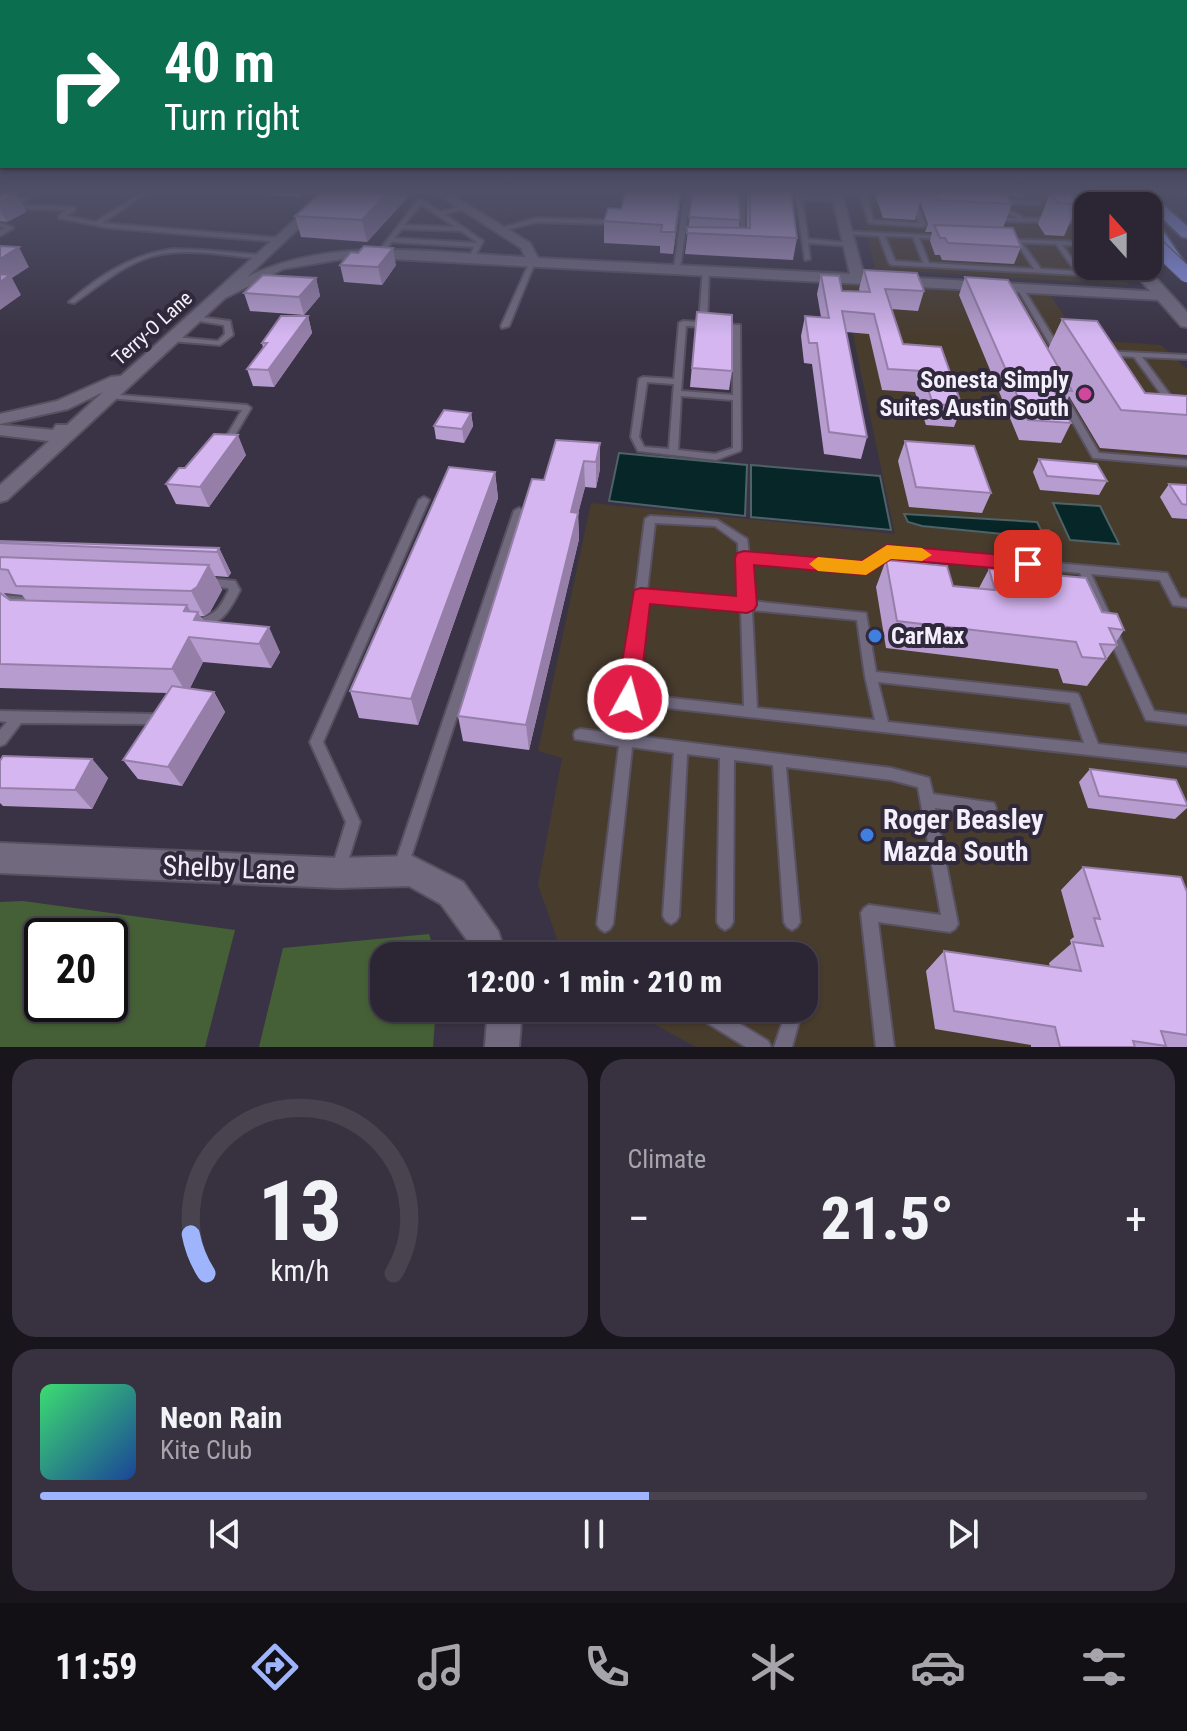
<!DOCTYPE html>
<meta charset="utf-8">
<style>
body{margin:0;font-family:"Roboto Condensed",sans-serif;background:#383240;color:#f1f3f6;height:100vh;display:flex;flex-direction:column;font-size:30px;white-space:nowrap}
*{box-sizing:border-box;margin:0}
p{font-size:26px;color:#a6a5ac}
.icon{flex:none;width:44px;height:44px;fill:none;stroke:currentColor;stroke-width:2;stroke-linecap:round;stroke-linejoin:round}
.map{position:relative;height:1047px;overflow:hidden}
.details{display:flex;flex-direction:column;gap:12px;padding:12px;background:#18151d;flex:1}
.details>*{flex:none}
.guide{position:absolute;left:0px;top:0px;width:1188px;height:168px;box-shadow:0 2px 6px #0004,0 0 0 2px #48434f;background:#0b6e4f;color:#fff;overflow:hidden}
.needle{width:52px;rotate:339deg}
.tools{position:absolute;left:1074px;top:192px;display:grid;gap:16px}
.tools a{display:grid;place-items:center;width:88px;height:88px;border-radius:16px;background:#2c2634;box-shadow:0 2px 6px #0004,0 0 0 2px #48434f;font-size:40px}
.speed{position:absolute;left:24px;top:918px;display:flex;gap:16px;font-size:40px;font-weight:700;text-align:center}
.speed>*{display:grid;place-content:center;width:104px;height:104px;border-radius:50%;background:#2c2634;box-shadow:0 2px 6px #0004,0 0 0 2px #48434f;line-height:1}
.speed .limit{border:4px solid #111;border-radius:12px;background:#fff;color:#111}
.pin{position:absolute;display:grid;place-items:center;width:68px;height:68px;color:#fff;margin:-34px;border-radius:16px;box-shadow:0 4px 12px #0006}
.me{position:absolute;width:88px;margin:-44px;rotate:7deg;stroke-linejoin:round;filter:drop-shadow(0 0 6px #0008)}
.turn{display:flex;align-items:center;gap:28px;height:168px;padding:0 32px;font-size:36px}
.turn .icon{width:104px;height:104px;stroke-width:2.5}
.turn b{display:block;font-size:56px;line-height:68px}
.big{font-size:60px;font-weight:800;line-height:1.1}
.details .widget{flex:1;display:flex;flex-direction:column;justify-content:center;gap:12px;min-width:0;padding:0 28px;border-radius:24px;background:#383240}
.details .dial{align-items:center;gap:0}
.dial svg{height:208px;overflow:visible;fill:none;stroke:#48434f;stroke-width:7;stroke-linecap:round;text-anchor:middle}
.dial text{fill:#f1f3f6;stroke:none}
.song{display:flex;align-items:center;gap:24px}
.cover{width:96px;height:96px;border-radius:12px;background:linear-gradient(135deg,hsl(140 70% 55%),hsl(220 70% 35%))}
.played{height:8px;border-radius:4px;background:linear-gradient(90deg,#9eb4fd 55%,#48434f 55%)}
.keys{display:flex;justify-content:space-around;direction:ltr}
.heat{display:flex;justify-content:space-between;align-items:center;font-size:44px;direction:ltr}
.details .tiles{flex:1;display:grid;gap:12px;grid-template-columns:1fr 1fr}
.widget:last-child{grid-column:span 2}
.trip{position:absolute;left:370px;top:942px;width:448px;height:80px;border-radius:24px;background:#2c2634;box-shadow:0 2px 6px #0004,0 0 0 2px #48434f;font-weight:800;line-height:80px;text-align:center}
.dock{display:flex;height:128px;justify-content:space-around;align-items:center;background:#120f15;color:#a6a5ac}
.dock .icon{width:56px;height:56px}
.dock .on{color:#9eb4fd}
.dock b{font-size:36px;color:#f1f3f6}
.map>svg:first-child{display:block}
.commercial{fill:#483c2d}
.green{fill:#456036;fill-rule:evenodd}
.water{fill:#072627;stroke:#4e6267;stroke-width:2}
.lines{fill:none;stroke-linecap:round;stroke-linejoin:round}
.service-casing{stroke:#585161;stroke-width:4}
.minor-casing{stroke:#585161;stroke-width:4}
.secondary-casing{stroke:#585161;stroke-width:4}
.motorway-casing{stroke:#585161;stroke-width:4}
.service{fill:#716a7f;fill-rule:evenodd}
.minor{fill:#716a7f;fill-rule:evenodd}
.secondary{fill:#716a7f;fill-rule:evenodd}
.motorway{fill:#8995ed;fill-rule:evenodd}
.motorway-bridge-casing{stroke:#585161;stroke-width:17;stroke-linecap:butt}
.motorway-bridge{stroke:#8995ed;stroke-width:15}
.wall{fill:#b79dcf;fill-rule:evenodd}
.shaded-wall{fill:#957fa9}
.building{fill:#d5b6f1;stroke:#957fa9;stroke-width:2}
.route{fill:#e11d48;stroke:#92132f;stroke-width:2}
.slow{fill:#f59e0b}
.hotel-dot{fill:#d1479c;stroke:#30293b;stroke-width:3}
.shop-dot{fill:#3f7fe0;stroke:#30293b;stroke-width:3}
.labels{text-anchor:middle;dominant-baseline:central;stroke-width:8;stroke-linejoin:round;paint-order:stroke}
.far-street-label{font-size:20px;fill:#f3effb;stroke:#30293b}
.poi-label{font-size:24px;font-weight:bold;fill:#f3effb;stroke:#30293b;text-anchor:end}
.near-poi-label{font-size:28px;font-weight:bold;fill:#f3effb;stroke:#30293b;text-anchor:start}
.near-street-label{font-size:28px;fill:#f3effb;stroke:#30293b}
</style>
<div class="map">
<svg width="1187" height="1047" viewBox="0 0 1187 1047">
<rect width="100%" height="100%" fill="#3a3345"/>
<g class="commercial">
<polygon points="851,191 1054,191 1088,232 1088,266 1115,266 1129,285 875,269 865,225"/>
<polygon points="842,283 1051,296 1079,339 1161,345 1187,369 1187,1047 696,1047 625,1008 804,1008 804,956 566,956 562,953 538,885 562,758 538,751 591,503 895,534"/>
</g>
<g class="green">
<path d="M23,901l212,29 -30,117h-205v-145zM42,936h68v68h-68z"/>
<polygon points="429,934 436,956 384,956 384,1008 436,1008 433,1047 259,1047 283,948"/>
</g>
<g class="water">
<polygon points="619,453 747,465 745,516 609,501"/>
<polygon points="751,465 880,476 891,530 751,517"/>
<polygon points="1053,503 1100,506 1119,544 1070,540"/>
<polygon points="904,514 1037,522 1041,530 1049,530 1053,539 922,526 908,522"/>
</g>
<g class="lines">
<defs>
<g id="service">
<polygon points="35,191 41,191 18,205 73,207 75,208 75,210 66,216 96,222 144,191 149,191 102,223 281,238 284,240 281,242 110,228 59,218 59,216 67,210 12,208 9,206"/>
<polygon points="120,191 130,191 127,193"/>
<path d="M398,191h24c-5,3 -19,3 -24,0z"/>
<polygon points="685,191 691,191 680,268 677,270 674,268"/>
<polygon points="740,191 745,191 745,241 742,243 739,241"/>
<polygon points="793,191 798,191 801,195 840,198 840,200 838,201 802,199 808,239 849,243 851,244 851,246 808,243 810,259 805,260 796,197"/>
<polygon points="859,191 865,191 873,220 919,223 909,198 912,196 915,198 926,225 923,227 869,223"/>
<polygon points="998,199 1037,201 1040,203 1037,205 996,202 995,201"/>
<path d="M418,200h4l18,12 27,-6v2l-23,6 39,27 -9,18 -5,-1 5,-11 -82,-5 -10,12h-4v-2zM421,204l34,23 -51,-2zM402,229l59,2 16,11 -1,1 -82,-5z"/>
<polygon points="994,206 998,206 1022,216 1022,218 1088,219 1088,223 994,221 991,219 992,218 1017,218 994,208"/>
<polygon points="537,218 601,220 604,222 601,224 537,222 501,231 498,229"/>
<polygon points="0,223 12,227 13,228 0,236 0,231 5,228 0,227"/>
<path d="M844,231l100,5 1,1 -3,2 -23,-1 10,25 105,6 -18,-27 -12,-1v-2l84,3v4l-26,-1 21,28 -3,2 -188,-10 -3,-2 -10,-27 -33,-2 -3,-2zM885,236l28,1 10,26 -28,-2zM1022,243l34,1 19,27 -34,-2z"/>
<path d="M173,249l30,1 60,5 3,2 -3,2c-38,-3 -83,-14 -119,0 -26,10 -48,29 -70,44l-5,-1c30,-26 63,-48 104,-53z"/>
<polygon points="531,259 536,260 509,326 502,328 501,326"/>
<path d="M706,267l3,2 -2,56 -4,2 -17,-1 -5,65 52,4v-66l-12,-1 -4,-2 4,-2 19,1 1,124 -1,2 -24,9 -78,-9 -7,-14 8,-58 4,-2 31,2 5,-56 4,-2 16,1 4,-53zM647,382l27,2 -5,65 -25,-2 -5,-10zM681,396l52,4v48l-18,6 -37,-4z"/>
<polygon points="1020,286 1023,288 1061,350 1060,352 1057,352 1053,350 1017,288"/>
<polygon points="193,316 230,321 233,335 220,345 171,341 170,339 174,337 218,341 225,334 224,325 193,320"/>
<polygon points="1102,351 1187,355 1187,359 1142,357 1176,403 1175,405 1169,405 1134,357 1105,355 1102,355"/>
<polygon points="1056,389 1062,389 1063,391 1099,453 1187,460 1187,466 1093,458 1055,391"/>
<polygon points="106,394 247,405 251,408 231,442 227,445 223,442 242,410 109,398 106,398"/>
<polygon points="424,497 429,500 323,742 360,822 345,871 343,876 338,878 333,876 331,871 346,822 310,742 419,500"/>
<polygon points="519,508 524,511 407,869 405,874 400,876 395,874 393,869 514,511"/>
<path d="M650,516l67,4 30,19 2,16 115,9 23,-16 280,25 13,25 7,1v8l-14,-2 -13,-25 -69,-6 63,137 33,4v10l-41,-5 -66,-147 -191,-17 -23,16 -117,-10 2,39 115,12 10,59 198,21 4,1 2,4 18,46 89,10v12l-563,-63 -2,-4 23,-180zM655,523l60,3 23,17 2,57 -93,-9zM646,600l95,9 3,97 -109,-12zM752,610l105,10 8,56 10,44 -118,-12zM878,682l192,21 14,40 -196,-21z"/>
<path d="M205,578l30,3 5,9c-10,20 -21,40 -46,36l-2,-3 2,-3c22,-5 25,-10 35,-30l-1,-2 -27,-3 -1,-3 1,-3z"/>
<polygon points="0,595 24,597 30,604 28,615 24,616 20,615 17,604 0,603"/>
<polygon points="0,711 151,714 155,715 157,719 155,723 151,724 21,723 5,744 0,746 0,730 7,722 0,721"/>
<polygon points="580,729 891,768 929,778 933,794 994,803 996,808 994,813 989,815 935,808 958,924 955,929 950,932 878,922 894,1047 876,1047 861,913 864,908 869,905 941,915 918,787 891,780 786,767 800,922 797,927 792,930 787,927 784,922 773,765 734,760 733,922 730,927 725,930 720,927 717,922 720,758 687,754 679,916 676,921 671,924 666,921 663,916 674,753 632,747 613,924 610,929 605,932 600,929 597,924 619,746 575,739 574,735 575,731"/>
<polygon points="691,1008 714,1008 768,1041 771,1047 746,1047 693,1014"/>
<polygon points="784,1008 800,1008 800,1018 792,1047 774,1047 784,1018"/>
</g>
<g id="minor">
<path d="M327,191h11l-91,86c85,-42 187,-24 278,-20l-4,-9 -88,-57h12l85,52 8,15 312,16 -19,-83h10l23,84 299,17 7,4 -7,4 -808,-43 -72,12 -58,29 -218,202 -7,2v-17l49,-44 -49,-6v-10l53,5 3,-5h11l36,-33 -35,17 -68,15v-10l57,-13 54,-24 10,-1z"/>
<polygon points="0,843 338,858 412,856 463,882 498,931 506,956 474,956 473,948 441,904 409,886 338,888 0,873"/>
<polygon points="484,1008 518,1008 521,1021 519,1047 485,1047 487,1021"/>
</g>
<g id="secondary">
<polygon points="1062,191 1076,191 1089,206 1088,217 1083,216"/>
<polygon points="1128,266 1145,266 1187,312 1187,327 1181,326"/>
</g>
<g id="motorway">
<polygon points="1094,191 1107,191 1122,206 1107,206"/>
<polygon points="1134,191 1147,191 1187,226 1187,238 1182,237"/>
<polygon points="1180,191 1187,191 1187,195 1181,194"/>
<polygon points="1148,215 1153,216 1187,266 1187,277 1178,276 1148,230"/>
</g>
</defs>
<use href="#service" class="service-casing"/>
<use href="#minor" class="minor-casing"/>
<use href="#secondary" class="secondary-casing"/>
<use href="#motorway" class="motorway-casing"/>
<use href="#service" class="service"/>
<use href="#minor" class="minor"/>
<use href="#secondary" class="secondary"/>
<use href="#motorway" class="motorway"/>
<defs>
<polyline id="motorway-bridge" points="1148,238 1187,275"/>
</defs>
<use href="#motorway-bridge" class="motorway-bridge-casing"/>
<use href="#motorway-bridge" class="motorway-bridge"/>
</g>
<g class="wall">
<polygon points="0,191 20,191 15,193 17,193 26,212 7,222 0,221"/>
<polygon points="269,191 307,191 299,197 270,195"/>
<polygon points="626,191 682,191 673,254 660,253 660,246 604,243 604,221 621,209"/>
<polygon points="692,191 739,191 739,228 747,228 747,191 791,191 797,238 793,260 685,254 693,191"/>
<polygon points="874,191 1025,191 1022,197 1007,196 1012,204 1003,228 1021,247 1014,264 942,260 940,255 935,255 930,241 932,232 925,232 928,224 920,202 915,220 883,218"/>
<polygon points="1050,193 1078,204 1064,236 1045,235 1038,224"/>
<polygon points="408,197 367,242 301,237 295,216"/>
<polygon points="340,265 396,265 382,285 344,282"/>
<polygon points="864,270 924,291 918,311 891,309 903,344 962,406 954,427 926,425 915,392 882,390 869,334 846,332 867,437 861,459 824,454 812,364 804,363 801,336 805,316 821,317 817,294 821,275 842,291 860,292 859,289"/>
<polygon points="965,277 1048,349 1062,319 1145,393 1187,396 1187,455 1100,448 1069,396 1064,408 1071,423 1061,443 1019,440 959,295"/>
<polygon points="316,278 320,296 304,315 250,311 244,293"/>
<polygon points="697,312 732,371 729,390 690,387"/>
<polygon points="308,316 312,333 274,387 253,386 247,369 263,348 262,343"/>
<polygon points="471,413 473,426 464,443 436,439 434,426"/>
<polygon points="905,441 991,493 982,513 909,507 898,461"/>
<polygon points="600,443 600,469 596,488 585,487 578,513 579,539 529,750 463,741 458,716 544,480"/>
<polygon points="246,455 209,507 176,504 166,484 185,468"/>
<polygon points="1039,459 1107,481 1099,495 1040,490 1033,472"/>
<polygon points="495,472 498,498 418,725 359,718 350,691"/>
<polygon points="1169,484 1187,485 1187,519 1172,518 1160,497"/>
<path d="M0,541l219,7 12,25 -3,4 -13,-1 7,14 -12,22 -6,4h-4l3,4 77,32 -9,16 -68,-6 -13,26 24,4 11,20 -43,74 -44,-7 -15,-19 44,-67 -167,-5zM4,593l18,2 4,5h-16z"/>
<polygon points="886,560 953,586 979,588 989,569 1102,612 1124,630 1116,642 1117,645 1087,686 1063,683 1058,669 886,648 876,587"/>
<polygon points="92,759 108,778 92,809 3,806 0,803 0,761"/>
<polygon points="1090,769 1187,804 1187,808 1175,819 1088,808 1079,782"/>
<polygon points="1083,867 1187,892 1187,1047 1031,1047 1031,1045 935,1029 926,971 944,951 1050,967 1049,963 1071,944 1070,940 1074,937 1061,890"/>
</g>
<g class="shaded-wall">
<polygon points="0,191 20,191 0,201"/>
<polygon points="298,191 307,191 299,197"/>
<polygon points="390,191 407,191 408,197 367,242 362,220"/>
<polygon points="681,191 682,191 673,254 675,232"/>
<polygon points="17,193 26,212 7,222 0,208 0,203"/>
<polygon points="19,247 29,267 12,278 21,295 0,310 0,259"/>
<polygon points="393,248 396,265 382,285 378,267"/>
<polygon points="316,278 320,296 304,315 299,297"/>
<polygon points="308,316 312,333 274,387 268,370"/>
<polygon points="471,413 473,426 464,443 462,429"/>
<polygon points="238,435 246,455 209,507 200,487"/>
<polygon points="600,443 600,469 596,488 596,462"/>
<polygon points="584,461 585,487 572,538 571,512"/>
<polygon points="495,472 498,498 418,725 411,699"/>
<polygon points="578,513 579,539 529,750 526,725"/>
<polygon points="219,548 231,573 228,577 217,552"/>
<polygon points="209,565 222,590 210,612 204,616 191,591"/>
<polygon points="187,605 194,618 198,612 211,637 184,611"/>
<polygon points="269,627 280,652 271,668 259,644"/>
<polygon points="189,637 203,662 187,694 172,669"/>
<polygon points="214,692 225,712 182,786 168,767"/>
<polygon points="92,759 108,778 92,809 75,790"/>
</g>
<g class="building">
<polygon points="323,191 390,191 362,220 295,216"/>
<polygon points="626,191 681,191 675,232 661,232 662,225 604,221 608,208 621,209"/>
<polygon points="693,191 739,191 740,220 689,217"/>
<polygon points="750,191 791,191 797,238 687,233 687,227 750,228"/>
<polygon points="936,191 972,191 979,193 1006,194 1012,204 935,200 937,194"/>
<polygon points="0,192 17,193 0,203"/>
<polygon points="1050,193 1070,194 1078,204 1058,203"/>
<polygon points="934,225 1013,228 1021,247 948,243 945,238 940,238"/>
<polygon points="0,246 19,247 0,259"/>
<polygon points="364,246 393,248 378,267 340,265 351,252 358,253"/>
<polygon points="864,270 917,273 924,291 885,289 903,344 941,347 962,406 933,404 922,371 888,369 874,314 842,311 867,437 829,432 817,343 809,343 805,316 829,318 821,275 839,276 842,291 870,292"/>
<polygon points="0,274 10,275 0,282"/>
<polygon points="263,275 316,278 299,297 244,293"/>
<polygon points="965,277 1008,280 1072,391 1054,390 1071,423 1028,420"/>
<polygon points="697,312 732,315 732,371 692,368"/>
<polygon points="281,316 308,316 268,370 247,369 267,343 262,343"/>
<polygon points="1062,319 1097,321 1145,393 1187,396 1187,415 1121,410"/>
<polygon points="444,410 471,413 462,429 434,426"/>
<polygon points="214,434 238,435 200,487 166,484 179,468 185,468"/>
<polygon points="556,440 600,443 596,462 584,461 571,512 578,513 526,725 458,716 532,479 544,480"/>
<polygon points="905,441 974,446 991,493 916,487"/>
<polygon points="1039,459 1097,464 1107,481 1047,476"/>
<polygon points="449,467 495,472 411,699 350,691"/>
<polygon points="1169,484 1187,485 1187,505 1182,504"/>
<polygon points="0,541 219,548 217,552 0,543"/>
<polygon points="0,557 209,565 197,587 191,591 16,586 8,570 0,569"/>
<polygon points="886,560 947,566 953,586 995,590 989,569 1086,578 1102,612 1117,614 1124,630 1109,628 1117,645 1100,644 1106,659 1082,657 1076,642 897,621"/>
<polygon points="0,593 10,600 187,605 184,611 198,612 194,620 269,627 259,644 189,637 172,669 0,664"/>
<polygon points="172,686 214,692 168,767 123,760"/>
<polygon points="3,756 92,759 75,790 0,788 0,761"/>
<polygon points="1090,769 1176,780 1187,804 1187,806 1099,796"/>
<polygon points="1083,867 1181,877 1187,892 1187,1035 1161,1031 1166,1046 1133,1041 1135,1047 1060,1047 1055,1027 954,1011 944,951 1081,971 1073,942 1103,946 1094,918 1100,919"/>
</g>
<linearGradient id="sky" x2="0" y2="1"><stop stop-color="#201c26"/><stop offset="0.57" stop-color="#4f5068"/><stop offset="1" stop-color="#4f5068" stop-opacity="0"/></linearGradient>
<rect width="1187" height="337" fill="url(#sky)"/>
<polygon class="route" points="887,545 1028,557 1038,564 1028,571 891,559 866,575 754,565 757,605 754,610 747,613 650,604 639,699 636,706 628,709 620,706 616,699 634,590 641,588 736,596 735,558 737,553 744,551 862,561"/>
<polygon class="slow" points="887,545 922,548 932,555 922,561 891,559 866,575 818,571 809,564 818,557 862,561"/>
<circle class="hotel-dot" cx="1085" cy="394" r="8"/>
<g class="shop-dot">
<circle cx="875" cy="636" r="8"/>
<circle cx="867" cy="835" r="8"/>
</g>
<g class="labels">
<g class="far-street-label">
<text transform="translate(152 328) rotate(-42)">Terry-O Lane</text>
</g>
<g class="poi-label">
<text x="1069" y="380">Sonesta Simply<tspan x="1069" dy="28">Suites Austin South</tspan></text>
<text x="891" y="636" text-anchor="start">CarMax</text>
</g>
<g class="near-poi-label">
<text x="883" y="819">Roger Beasley<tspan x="883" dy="32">Mazda South</tspan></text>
</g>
<g class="near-street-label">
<text transform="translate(229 868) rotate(2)">Shelby Lane</text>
</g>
</g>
</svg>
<div class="tools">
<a><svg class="needle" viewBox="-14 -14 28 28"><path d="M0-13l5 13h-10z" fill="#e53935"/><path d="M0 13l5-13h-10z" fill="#a6a5ac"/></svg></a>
</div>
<div class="speed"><div class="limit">20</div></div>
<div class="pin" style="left:1028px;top:564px;background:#d93025"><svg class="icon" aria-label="arrive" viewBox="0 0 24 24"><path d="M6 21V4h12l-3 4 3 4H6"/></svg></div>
<svg class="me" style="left:628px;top:699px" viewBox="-20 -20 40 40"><circle r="17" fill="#e11d48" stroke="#fff" stroke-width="3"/><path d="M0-11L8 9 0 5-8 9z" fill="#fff"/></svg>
<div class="trip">12:00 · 1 min · 210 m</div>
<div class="guide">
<div class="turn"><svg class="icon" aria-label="right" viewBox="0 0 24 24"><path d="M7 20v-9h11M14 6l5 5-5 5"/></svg><div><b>40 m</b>Turn right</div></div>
</div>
</div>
<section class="details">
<div class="tiles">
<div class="widget dial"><svg viewBox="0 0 100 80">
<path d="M14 69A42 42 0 1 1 86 69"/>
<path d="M14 69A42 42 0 0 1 8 54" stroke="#9eb4fd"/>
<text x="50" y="56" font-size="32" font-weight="700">13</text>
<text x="50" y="72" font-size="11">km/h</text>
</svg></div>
<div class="widget"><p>Climate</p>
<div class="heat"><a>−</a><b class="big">21.5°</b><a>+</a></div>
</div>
<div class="widget">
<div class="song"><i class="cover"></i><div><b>Neon Rain</b><p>Kite Club</p></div></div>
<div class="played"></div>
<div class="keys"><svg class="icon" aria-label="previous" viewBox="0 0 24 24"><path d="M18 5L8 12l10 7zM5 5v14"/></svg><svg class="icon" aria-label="pause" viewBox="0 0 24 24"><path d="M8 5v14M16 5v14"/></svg><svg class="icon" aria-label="next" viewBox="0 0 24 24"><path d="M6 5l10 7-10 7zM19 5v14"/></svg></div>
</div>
</div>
</section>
<nav class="dock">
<b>11:59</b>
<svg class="icon on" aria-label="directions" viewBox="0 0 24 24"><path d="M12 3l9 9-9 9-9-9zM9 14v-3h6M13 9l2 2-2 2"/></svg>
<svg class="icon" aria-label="music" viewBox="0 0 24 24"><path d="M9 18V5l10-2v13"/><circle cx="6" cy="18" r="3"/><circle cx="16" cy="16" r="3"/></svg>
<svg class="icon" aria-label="phone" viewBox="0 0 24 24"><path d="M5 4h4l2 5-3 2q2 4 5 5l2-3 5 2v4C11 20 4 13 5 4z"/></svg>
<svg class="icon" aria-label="climate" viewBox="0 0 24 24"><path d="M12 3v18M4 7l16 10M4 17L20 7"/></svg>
<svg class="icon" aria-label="car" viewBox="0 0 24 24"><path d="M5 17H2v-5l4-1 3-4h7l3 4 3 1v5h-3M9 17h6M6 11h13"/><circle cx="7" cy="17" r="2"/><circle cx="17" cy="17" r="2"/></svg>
<svg class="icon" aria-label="filters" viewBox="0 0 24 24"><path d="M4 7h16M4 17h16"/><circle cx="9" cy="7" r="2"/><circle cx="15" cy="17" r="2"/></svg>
</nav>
